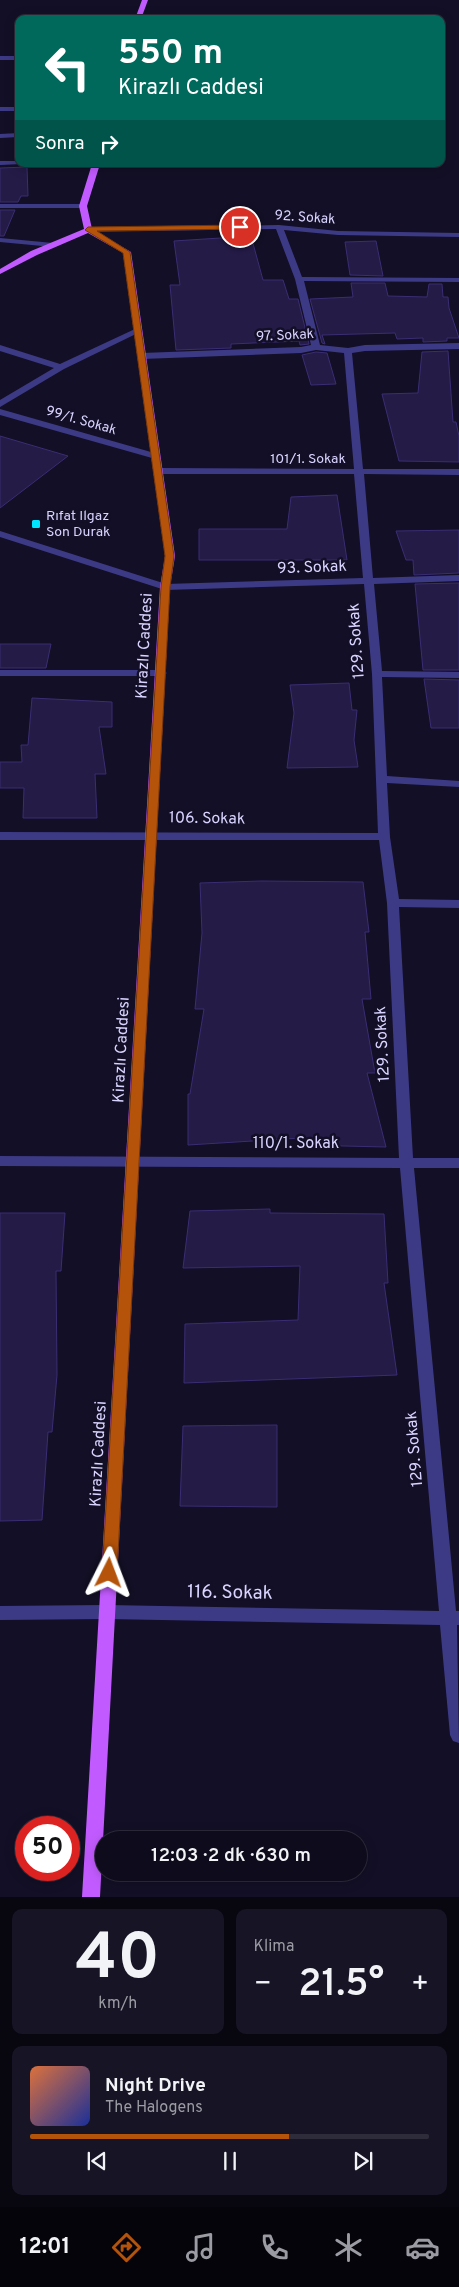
<!DOCTYPE html>
<html lang="tr">
<meta charset="utf-8">
<style>
body{margin:0;font-family:Overpass,sans-serif;background:#171425;color:#f1f3f6;height:100vh;display:flex;flex-direction:column;font-size:19px;white-space:nowrap}
*{box-sizing:border-box;margin:0}
p{font-size:16px;color:#9b9ba3}
.icon{flex:none;width:28px;height:28px;fill:none;stroke:currentColor;stroke-width:2;stroke-linecap:round;stroke-linejoin:round}
.map{position:relative;height:1897px;overflow:hidden}
.sheet{display:flex;flex-direction:column;gap:12px;padding:12px;background:#08060f;flex:1}
.sheet>*{flex:none}
.banner{position:absolute;left:15px;top:15px;width:430px;height:152px;border-radius:10px;box-shadow:0 2px 12px #0003,0 0 0 1px #2e2b3b;background:#00695c;color:#fff;overflow:hidden}
.speed{position:absolute;left:15px;top:1816px;display:flex;gap:10px;font-size:25px;font-weight:700;text-align:center}
.speed>*{display:grid;place-content:center;width:65px;height:65px;border-radius:50%;background:#0e0b1c;box-shadow:0 2px 12px #0003,0 0 0 1px #2e2b3b;line-height:1}
.speed .limit{border:8px solid #d22;background:#fff;color:#111}
.pin{position:absolute;display:grid;place-items:center;width:42px;height:42px;color:#fff;margin:-21px;border:2px solid #fff;border-radius:50%;box-shadow:0 1px 5px #0007}
.me{position:absolute;width:55px;margin:-28px;rotate:3deg;stroke-linejoin:round;filter:drop-shadow(0 0 4px #0008)}
.turn{display:flex;align-items:center;gap:18px;height:105px;padding:0 20px;font-size:22px}
.turn .icon{width:65px;height:65px;stroke-width:2.5}
.turn b{display:block;font-size:35px;line-height:42px}
.then{display:flex;align-items:center;height:48px;padding:0 20px;background:#0003;gap:10px;font-size:19px}
.big{font-size:38px;font-weight:600;line-height:1.1}
.sheet .widget{flex:1;display:flex;flex-direction:column;justify-content:center;gap:8px;min-width:0;padding:0 18px;border-radius:10px;background:#171425}
.sheet .dial{align-items:center;gap:0}
.dial b{font-size:65px;line-height:1}
.song{display:flex;align-items:center;gap:15px}
.cover{width:60px;height:60px;border-radius:8px;background:linear-gradient(135deg,hsl(20 70% 55%),hsl(230 70% 35%))}
.played{height:5px;border-radius:2px;background:linear-gradient(90deg,#b45309 65%,#2e2b3b 65%)}
.keys{display:flex;justify-content:space-around;direction:ltr}
.heat{display:flex;justify-content:space-between;align-items:center;font-size:28px;direction:ltr}
.sheet .tiles{flex:1;display:grid;gap:12px;grid-template-columns:1fr 1fr}
.widget:last-child{grid-column:span 2}
.trip{position:absolute;left:95px;top:1831px;width:272px;height:50px;border-radius:25px;background:#0e0b1c;box-shadow:0 2px 12px #0003,0 0 0 1px #2e2b3b;font-weight:600;line-height:50px;text-align:center}
.dock{display:flex;height:80px;justify-content:space-around;align-items:center;background:#06040b;color:#9b9ba3}
.dock .icon{width:35px;height:35px}
.dock .active{color:#b45309}
.dock b{font-size:22px;color:#f1f3f6}
.map>svg:first-child{display:block}
.building{fill:#241b47;stroke:#3b2d73}
.lines{fill:none;stroke-linecap:round;stroke-linejoin:round}
.minor{fill:#3d3a85;fill-rule:evenodd}
.major{fill:#c25bff;fill-rule:evenodd}
.route{fill:#b45309;stroke:#753606}
.poi-dot{fill:#00e5ff;stroke:#130f26;stroke-width:2}
.labels{text-anchor:middle;dominant-baseline:central;stroke-width:5;stroke-linejoin:round;paint-order:stroke}
.far-street-label{font-size:14px;fill:#d9d4ff;stroke:#130f26}
.far-poi-label{font-size:14px;fill:#d9d4ff;stroke:#130f26;text-anchor:start}
.street-label{font-size:16px;fill:#d9d4ff;stroke:#130f26}
.near-street-label{font-size:19px;fill:#d9d4ff;stroke:#130f26}
</style>
<div class="map">
<svg width="459" height="1897" viewBox="0 0 459 1897">
<rect width="100%" height="100%" fill="#130f26"/>
<g class="building">
<polygon points="27,167 28,196 21,196 18,202 0,202 0,168"/>
<polygon points="0,210 15,210 4,236 0,236"/>
<polygon points="251,236 263,280 283,280 289,299 298,299 309,344 300,345 299,341 231,344 231,348 176,350 170,285 180,285 174,241"/>
<polygon points="376,241 383,276 350,275 345,242"/>
<polygon points="351,283 385,283 388,296 427,297 429,284 442,284 443,297 448,297 449,308 459,338 447,338 447,341 423,342 423,338 397,339 395,333 322,335 325,344 322,343 310,299 353,297"/>
<polygon points="448,351 453,422 456,422 459,436 459,462 399,461 382,394 418,393 422,352"/>
<polygon points="316,352 327,353 336,384 311,385 302,355"/>
<polygon points="0,436 68,456 0,508"/>
<polygon points="337,495 347,560 199,560 199,529 287,529 291,497"/>
<polygon points="459,530 459,573 414,575 413,560 406,560 396,531"/>
<polygon points="459,583 459,670 423,670 415,584"/>
<polygon points="0,644 51,644 46,668 0,668"/>
<polygon points="424,679 459,680 459,728 431,728"/>
<polygon points="349,683 352,710 357,710 354,740 358,767 287,768 294,713 290,685"/>
<polygon points="32,698 112,702 112,727 99,727 106,774 95,774 97,818 23,818 24,788 0,788 0,762 22,762 21,745 28,745"/>
<polygon points="261,881 363,882 369,932 365,932 371,999 362,999 375,1073 367,1073 386,1147 302,1145 301,1138 188,1145 188,1094 190,1094 204,1009 195,1009 202,933 200,883"/>
<polygon points="270,1209 270,1213 384,1214 388,1283 384,1283 397,1375 184,1383 185,1324 298,1320 300,1266 183,1268 190,1211"/>
<polygon points="0,1213 65,1213 61,1271 56,1271 57,1375 52,1432 48,1432 42,1520 0,1521"/>
<polygon points="277,1425 277,1507 180,1506 183,1426"/>
</g>
<g class="lines">
<g class="minor">
<rect x="0" y="56" width="19" height="4"/>
<rect x="0" y="107" width="19" height="4"/>
<polygon points="19,133 19,137 0,138 0,134"/>
<polygon points="0,161 19,161 19,164 22,164 0,165"/>
<polygon points="0,204 83,204 87,206 83,208 0,208"/>
<polygon points="279,225 338,231 459,233 459,237 338,235 284,230 302,277 459,278 459,282 304,281 320,345 348,348 365,345 459,343 459,349 365,351 352,353 363,469 459,469 459,475 364,474 373,578 459,575 459,581 374,584 382,671 459,672 459,678 382,677 387,776 459,781 459,787 387,783 390,837 399,899 459,900 459,908 399,907 413,1158 459,1158 459,1168 414,1168 456,1611 459,1611 459,1625 457,1625 459,1743 453,1741 450,1735 440,1625 107,1619 0,1620 0,1606 107,1605 439,1611 400,1168 0,1166 0,1156 399,1158 387,903 379,840 0,840 0,832 378,833 372,674 364,584 165,590 0,537 0,531 166,584 363,578 354,474 158,474 153,471 158,468 354,469 344,353 316,350 301,353 142,359 138,356 142,353 301,347 311,345 295,279 276,229 88,232 84,230 88,228"/>
<polygon points="0,238 53,243 57,245 53,247 0,242"/>
<polygon points="135,329 142,331 64,369 0,407 0,400 54,368 0,351 0,345 60,364"/>
<polygon points="0,409 158,454 160,456 152,458 0,415"/>
<polygon points="0,670 162,670 167,673 162,676 0,676"/>
</g>
<g class="major">
<polygon points="142,0 148,0 141,19 135,19"/>
<polygon points="92,164 100,164 87,206 92,229 131,252 175,556 170,587 100,1897 82,1897 160,587 165,556 123,253 88,233 37,255 0,274 0,269 31,251 84,229 79,206"/>
</g>
</g>
<polygon class="route" points="240,225 244,227 243,229 97,231 130,252 174,556 170,587 117,1573 115,1577 109,1579 104,1577 102,1573 161,587 165,556 123,253 85,230 88,227"/>
<rect class="poi-dot" x="31" y="519" width="10" height="10" rx="2.5"/>
<g class="labels">
<g class="far-street-label">
<text transform="translate(305 218) rotate(4)">92. Sokak</text>
<text transform="translate(285 336) rotate(-3)">97. Sokak</text>
<text transform="translate(81 421) rotate(16)">99/1. Sokak</text>
<text x="308" y="459">101/1. Sokak</text>
</g>
<g class="far-poi-label">
<text x="46" y="516">Rıfat Ilgaz<tspan x="46" dy="16">Son Durak</tspan></text>
</g>
<g class="street-label">
<text transform="translate(312 568) rotate(-2)">93. Sokak</text>
<text transform="translate(357 641) rotate(-94)">129. Sokak</text>
<text transform="translate(145 646) rotate(-87)">Kirazlı Caddesi</text>
<text transform="translate(207 819) rotate(1)">106. Sokak</text>
<text transform="translate(383 1044) rotate(-93)">129. Sokak</text>
<text transform="translate(122 1050) rotate(-87)">Kirazlı Caddesi</text>
<text x="296" y="1144">110/1. Sokak</text>
<text transform="translate(415 1449) rotate(-95)">129. Sokak</text>
<text transform="translate(99 1454) rotate(-87)">Kirazlı Caddesi</text>
</g>
<g class="near-street-label">
<text transform="translate(230 1593) rotate(1)">116. Sokak</text>
</g>
</g>
</svg>
<div class="speed"><div class="limit">50</div></div>
<div class="pin" style="left:240px;top:227px;background:#d93025"><svg class="icon" aria-label="arrive" viewBox="0 0 24 24"><path d="M6 21V4h12l-3 4 3 4H6"/></svg></div>
<svg class="me" style="left:109px;top:1573px" viewBox="-20 -20 40 40"><path d="M0-17L14 15 0 8-14 15z" fill="#b45309" stroke="#fff" stroke-width="4"/></svg>
<div class="trip">12:03 · 2 dk · 630 m</div>
<div class="banner">
<div class="turn"><svg class="icon" aria-label="left" viewBox="0 0 24 24"><path d="M17 20v-9H6M10 6l-5 5 5 5"/></svg><div><b>550 m</b>Kirazlı Caddesi</div></div>
<div class="then">Sonra<svg class="icon" aria-label="right" viewBox="0 0 24 24"><path d="M7 20v-9h11M14 6l5 5-5 5"/></svg></div>
</div>
</div>
<section class="sheet">
<div class="tiles">
<div class="widget dial"><b>40</b><p>km/h</p></div>
<div class="widget"><p>Klima</p>
<div class="heat"><a>−</a><b class="big">21.5°</b><a>+</a></div>
</div>
<div class="widget">
<div class="song"><i class="cover"></i><div><b>Night Drive</b><p>The Halogens</p></div></div>
<div class="played"></div>
<div class="keys"><svg class="icon" aria-label="previous" viewBox="0 0 24 24"><path d="M18 5L8 12l10 7zM5 5v14"/></svg><svg class="icon" aria-label="pause" viewBox="0 0 24 24"><path d="M8 5v14M16 5v14"/></svg><svg class="icon" aria-label="next" viewBox="0 0 24 24"><path d="M6 5l10 7-10 7zM19 5v14"/></svg></div>
</div>
</div>
</section>
<nav class="dock">
<b>12:01</b>
<svg class="icon active" aria-label="directions" viewBox="0 0 24 24"><path d="M12 3l9 9-9 9-9-9zM9 14v-3h6M13 9l2 2-2 2"/></svg>
<svg class="icon" aria-label="music" viewBox="0 0 24 24"><path d="M9 18V5l10-2v13"/><circle cx="6" cy="18" r="3"/><circle cx="16" cy="16" r="3"/></svg>
<svg class="icon" aria-label="phone" viewBox="0 0 24 24"><path d="M5 4h4l2 5-3 2q2 4 5 5l2-3 5 2v4C11 20 4 13 5 4z"/></svg>
<svg class="icon" aria-label="climate" viewBox="0 0 24 24"><path d="M12 3v18M4 7l16 10M4 17L20 7"/></svg>
<svg class="icon" aria-label="car" viewBox="0 0 24 24"><path d="M5 17H2v-5l4-1 3-4h7l3 4 3 1v5h-3M9 17h6M6 11h13"/><circle cx="7" cy="17" r="2"/><circle cx="17" cy="17" r="2"/></svg>
</nav>
